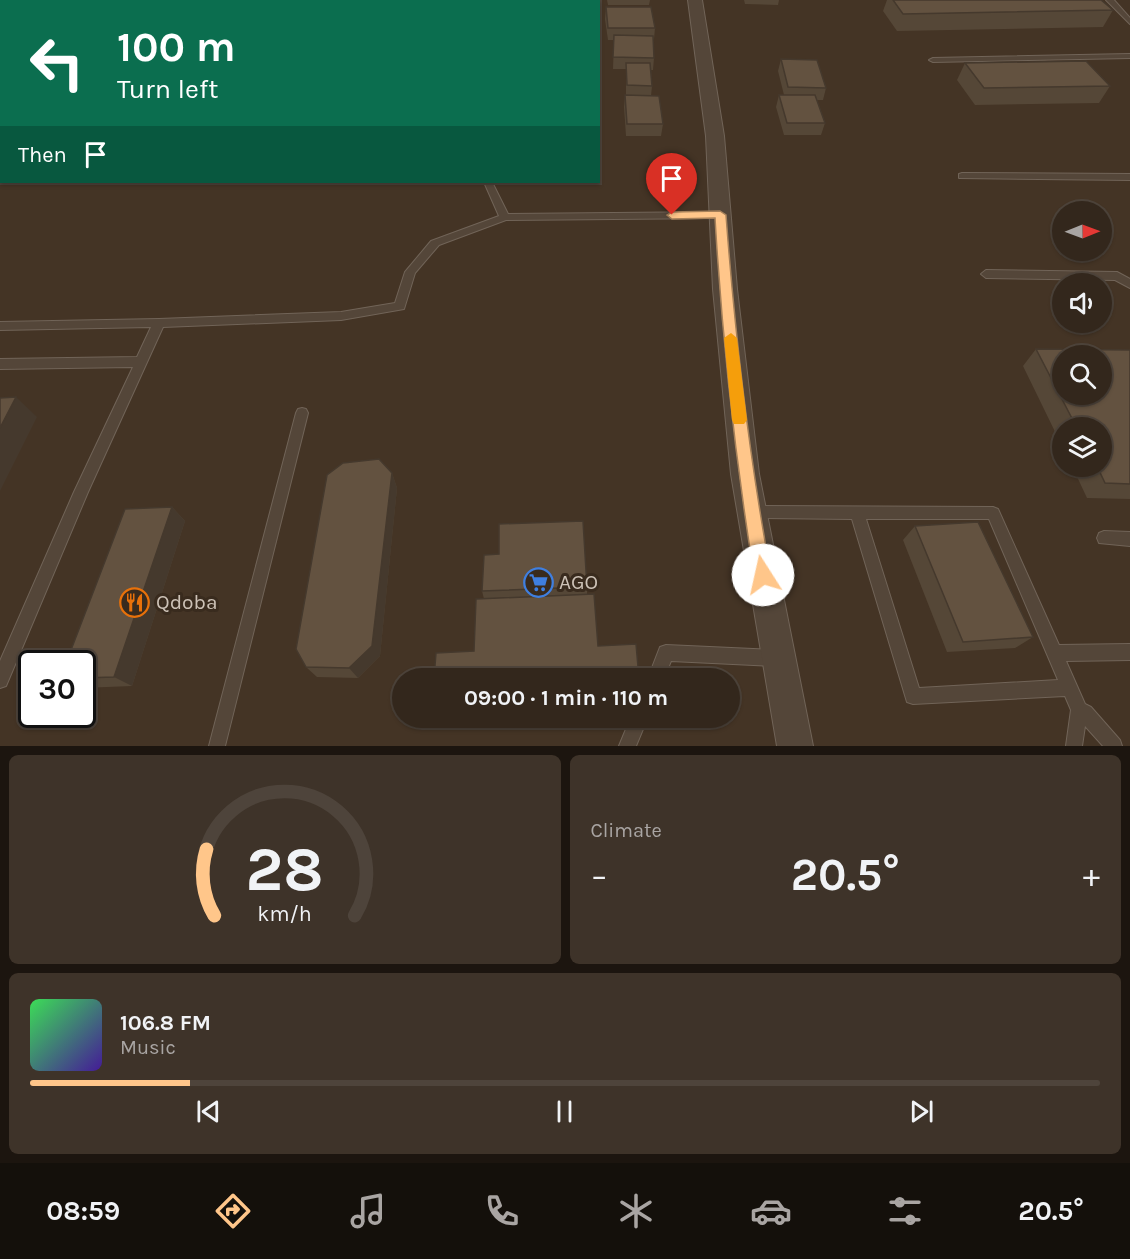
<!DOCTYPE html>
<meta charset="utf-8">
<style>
body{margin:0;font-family:Karla,sans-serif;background:#3e3329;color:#f1f3f6;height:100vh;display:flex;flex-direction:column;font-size:22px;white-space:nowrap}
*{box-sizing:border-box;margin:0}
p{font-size:20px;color:#a9a5a3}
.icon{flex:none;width:33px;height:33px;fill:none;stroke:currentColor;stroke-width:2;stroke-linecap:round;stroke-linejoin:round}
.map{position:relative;height:746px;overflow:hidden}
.panel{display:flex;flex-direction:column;gap:9px;padding:9px;background:#1c150f;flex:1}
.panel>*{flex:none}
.banner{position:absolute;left:0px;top:0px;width:600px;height:183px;box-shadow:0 2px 4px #0004,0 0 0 2px #4e443b;background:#0b6e4f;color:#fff;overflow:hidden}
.needle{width:39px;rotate:89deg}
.tools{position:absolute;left:1052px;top:201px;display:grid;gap:12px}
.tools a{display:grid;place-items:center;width:60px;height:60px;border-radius:50%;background:#33271c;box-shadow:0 2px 4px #0004,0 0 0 2px #4e443b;font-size:30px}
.speed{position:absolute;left:18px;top:650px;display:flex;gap:12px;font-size:30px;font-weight:700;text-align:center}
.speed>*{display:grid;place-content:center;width:78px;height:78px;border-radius:50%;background:#33271c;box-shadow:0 2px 4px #0004,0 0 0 2px #4e443b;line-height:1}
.speed .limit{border:3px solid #111;border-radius:9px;background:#fff;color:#111}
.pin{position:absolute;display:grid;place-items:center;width:51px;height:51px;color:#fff;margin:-62px -26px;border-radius:50% 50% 50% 0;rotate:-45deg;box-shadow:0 0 6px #0007}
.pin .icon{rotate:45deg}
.me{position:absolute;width:66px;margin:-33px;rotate:350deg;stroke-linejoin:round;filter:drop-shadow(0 0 4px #0008)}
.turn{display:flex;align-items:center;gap:21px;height:126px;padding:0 18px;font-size:27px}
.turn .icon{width:78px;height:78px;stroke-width:2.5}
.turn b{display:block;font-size:42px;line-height:51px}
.then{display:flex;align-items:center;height:57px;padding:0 18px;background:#0003;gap:12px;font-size:22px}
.big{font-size:45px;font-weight:700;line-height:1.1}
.panel .tile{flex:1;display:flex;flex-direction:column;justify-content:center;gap:9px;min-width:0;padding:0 21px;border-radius:9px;background:#3e3329}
.panel .dial{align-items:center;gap:0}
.dial svg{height:156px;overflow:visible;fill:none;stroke:#4e443b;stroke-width:7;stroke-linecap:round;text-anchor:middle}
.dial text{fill:#f1f3f6;stroke:none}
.song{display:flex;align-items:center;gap:18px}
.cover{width:72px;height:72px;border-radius:9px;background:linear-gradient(135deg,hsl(130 70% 55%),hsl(260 70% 35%))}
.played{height:6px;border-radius:3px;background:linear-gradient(90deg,#ffc68a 15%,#4e443b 15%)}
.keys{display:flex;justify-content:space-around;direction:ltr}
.heat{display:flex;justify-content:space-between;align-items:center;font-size:33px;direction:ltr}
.panel .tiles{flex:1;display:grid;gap:9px;grid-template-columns:1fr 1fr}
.tile:last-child{grid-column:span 2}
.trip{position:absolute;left:392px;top:668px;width:348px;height:60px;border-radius:30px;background:#33271c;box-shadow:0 2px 4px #0004,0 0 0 2px #4e443b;font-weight:700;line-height:60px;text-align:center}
.menu{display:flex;height:96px;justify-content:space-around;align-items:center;background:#14100b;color:#a9a5a3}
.menu .icon{width:42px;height:42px}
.menu .on{color:#ffc68a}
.menu b{font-size:27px;color:#f1f3f6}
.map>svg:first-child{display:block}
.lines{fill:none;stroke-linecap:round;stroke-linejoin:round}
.service-casing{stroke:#716458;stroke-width:2}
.minor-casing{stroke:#716458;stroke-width:2}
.service{fill:#544639;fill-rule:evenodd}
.minor{fill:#544639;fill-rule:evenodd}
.wall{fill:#554737}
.shaded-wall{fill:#45392d}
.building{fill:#635240;stroke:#45392d;stroke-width:1.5;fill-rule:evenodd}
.route{fill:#ffc68a;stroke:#a6815a;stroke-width:1.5}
.slow{fill:#f59e0b}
.labels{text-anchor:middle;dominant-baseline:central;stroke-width:6;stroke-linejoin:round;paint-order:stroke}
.near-poi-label{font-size:21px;fill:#cdc2b7;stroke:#392b1e;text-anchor:start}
</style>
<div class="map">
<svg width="1130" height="746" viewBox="0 0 1130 746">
<rect width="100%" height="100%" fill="#443425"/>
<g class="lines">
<defs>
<g id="service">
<polygon points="245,0 376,0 242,2"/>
<rect x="507" y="0" width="8" height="2"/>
<polygon points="1106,0 1114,0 1130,18 1130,24"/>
<polygon points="1130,54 1130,58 933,62 929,60 933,58"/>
<rect x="0" y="120" width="2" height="6"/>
<polygon points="962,173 1130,174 1130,180 959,178 959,174"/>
<polygon points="484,182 492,182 508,214 720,212 725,215 720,218 506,220 439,245 415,273 404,309 341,320 163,327 88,492 6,686 0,688 0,661 74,492 133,367 0,369 0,359 137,357 151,327 0,330 0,322 159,319 341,312 395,303 405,272 431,241 499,216"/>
<polygon points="986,270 1117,272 1130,279 1130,288 1115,280 986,278 981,274"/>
<polygon points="302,408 306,409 308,413 225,746 209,746 296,413 298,409"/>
<path d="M752,506l241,1 5,2 61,136 71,-1v16l-64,1 19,43 6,3 29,33 2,6h-19l-18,-20 -3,20h-16l5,-36 -6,-14 -152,8 -6,-2 -55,-183 -100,-1 -5,-2 -2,-4 2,-4zM866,519h123l69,161 -139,8z"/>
<polygon points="1104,531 1130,532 1130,546 1099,543 1097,538 1099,533"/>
<polygon points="666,645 777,650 783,652 785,658 783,664 777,666 671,661 664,678 648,678 660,647"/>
<polygon points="631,717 648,717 636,746 619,746"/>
</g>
<polygon id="minor" points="688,0 702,0 724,136 737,289 759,474 813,746 777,746 731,474 713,289 706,136"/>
</defs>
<use href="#service" class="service-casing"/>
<use href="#minor" class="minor-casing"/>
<use href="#service" class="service"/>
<use href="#minor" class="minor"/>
</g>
<g class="wall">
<polygon points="0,0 270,0 270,2 2,2 2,116 0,116"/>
<polygon points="607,0 650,0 649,5 608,5"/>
<polygon points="744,0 779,0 778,5 745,4"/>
<polygon points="887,0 1101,0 1113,10 1103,27 897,31 883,11"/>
<polygon points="606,7 655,28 654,39 653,40 654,58 653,70 651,70 652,86 651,96 663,124 661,136 626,136 624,107 625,95 626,95 626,69 613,69 614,40 608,40 605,19"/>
<polygon points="781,59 826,88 823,100 817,100 825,123 821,135 784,135 776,107 779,95 784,95 778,71"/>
<polygon points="965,63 1110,86 1099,103 975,105 957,80"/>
<polygon points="1036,349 1130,350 1130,499 1087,498 1072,466 1101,466 1101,428 1062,428 1062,446 1023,366"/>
<polygon points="392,473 397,488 380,656 358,678 317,677 306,667"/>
<polygon points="172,507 185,521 132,686 82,688 82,663"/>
<polygon points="915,526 1033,637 1015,648 947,652 903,540"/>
<polygon points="499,554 587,587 587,595 474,651 484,599 482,591"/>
</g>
<g class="shaded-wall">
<polygon points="16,397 37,417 0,491 0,428"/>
<polygon points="392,473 397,488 380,656 358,678 349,668"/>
<polygon points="172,507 185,521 132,686 114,677"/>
</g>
<g class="building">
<polygon points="0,0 263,0 262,2 2,2 2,99 0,99"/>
<polygon points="893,0 1101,0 1113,10 903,14"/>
<polygon points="606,7 651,7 655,28 608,28"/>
<polygon points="614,35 653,36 654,58 613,57"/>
<polygon points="781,59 817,60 826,88 788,87"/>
<polygon points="1086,61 1110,86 984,88 965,63"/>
<polygon points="626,63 650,63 652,86 627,85"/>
<polygon points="625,95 659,96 663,124 627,124"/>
<polygon points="779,95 815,95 825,123 787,123"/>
<path d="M1036,349l94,1v134l-25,-1 -8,-17h4v-38h-24zM1062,356h39v38h-39z"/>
<polygon points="16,397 0,428 0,398"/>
<polygon points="379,459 392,473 372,646 349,668 306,667 296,649 327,475 343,463"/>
<polygon points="172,507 114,677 82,678 82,663 66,663 125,509"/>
<polygon points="583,521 587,587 482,591 484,555 499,554 499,524"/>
<polygon points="978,522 1033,637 963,642 915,526"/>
<polygon points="594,594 598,646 636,644 639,678 434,678 436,653 474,651 476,599"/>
</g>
<path class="route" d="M720,211l6,4c9,121 23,241 45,360l-2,6 -6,2 -6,-2 -3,-6c-19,-118 -32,-237 -39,-357l-43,1 -5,-4 5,-3z"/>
<polygon class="slow" points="731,333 737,338 747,420 744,424 734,424 732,420 724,338"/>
<defs>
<symbol id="supermarket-ring" viewBox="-11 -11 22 22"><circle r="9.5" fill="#392b1e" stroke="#3f7fe0" stroke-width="1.5"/><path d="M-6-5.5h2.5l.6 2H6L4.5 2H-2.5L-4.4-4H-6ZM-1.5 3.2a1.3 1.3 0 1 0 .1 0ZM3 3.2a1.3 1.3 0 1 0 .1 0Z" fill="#3f7fe0"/></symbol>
<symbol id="restaurant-ring" viewBox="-11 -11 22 22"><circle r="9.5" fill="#392b1e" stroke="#e8710a" stroke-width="1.5"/><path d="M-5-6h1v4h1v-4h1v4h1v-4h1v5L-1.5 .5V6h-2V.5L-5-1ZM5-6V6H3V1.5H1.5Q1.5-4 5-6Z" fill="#e8710a"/></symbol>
</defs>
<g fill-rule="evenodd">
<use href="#supermarket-ring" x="522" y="566" width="33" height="33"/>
<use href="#restaurant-ring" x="118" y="586" width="33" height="33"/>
</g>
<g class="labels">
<g class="near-poi-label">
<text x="559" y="582">AGO</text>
<text x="156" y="602">Qdoba</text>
</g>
</g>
</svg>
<div class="tools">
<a><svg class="needle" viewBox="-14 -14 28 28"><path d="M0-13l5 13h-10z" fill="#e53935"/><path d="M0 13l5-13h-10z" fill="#a9a5a3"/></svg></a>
<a><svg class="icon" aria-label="sound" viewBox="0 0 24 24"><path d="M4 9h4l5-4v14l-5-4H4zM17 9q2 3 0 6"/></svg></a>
<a><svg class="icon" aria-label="search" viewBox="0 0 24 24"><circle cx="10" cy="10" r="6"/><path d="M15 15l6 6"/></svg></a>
<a><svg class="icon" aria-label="layers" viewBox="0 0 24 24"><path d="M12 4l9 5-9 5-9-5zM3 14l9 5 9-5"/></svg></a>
</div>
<div class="speed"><div class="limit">30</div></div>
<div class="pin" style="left:672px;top:215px;background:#d93025"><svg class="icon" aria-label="arrive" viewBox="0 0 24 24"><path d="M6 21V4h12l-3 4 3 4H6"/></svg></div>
<svg class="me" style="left:763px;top:575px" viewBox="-20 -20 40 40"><circle r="19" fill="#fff"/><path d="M0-13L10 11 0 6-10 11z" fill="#ffc68a"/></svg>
<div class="trip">09:00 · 1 min · 110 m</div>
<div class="banner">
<div class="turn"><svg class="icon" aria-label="left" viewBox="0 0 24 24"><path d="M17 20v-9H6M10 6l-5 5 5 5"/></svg><div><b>100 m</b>Turn left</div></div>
<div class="then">Then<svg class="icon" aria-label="arrive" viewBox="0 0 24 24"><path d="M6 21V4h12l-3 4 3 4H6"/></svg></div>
</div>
</div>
<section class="panel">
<div class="tiles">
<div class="tile dial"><svg viewBox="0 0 100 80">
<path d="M14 69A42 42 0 1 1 86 69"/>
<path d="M14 69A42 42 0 0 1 10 35" stroke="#ffc68a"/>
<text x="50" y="56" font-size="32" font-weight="700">28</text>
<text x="50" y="72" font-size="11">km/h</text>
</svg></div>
<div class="tile"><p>Climate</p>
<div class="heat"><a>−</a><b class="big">20.5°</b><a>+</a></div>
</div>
<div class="tile">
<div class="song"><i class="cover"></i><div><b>106.8 FM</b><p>Music</p></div></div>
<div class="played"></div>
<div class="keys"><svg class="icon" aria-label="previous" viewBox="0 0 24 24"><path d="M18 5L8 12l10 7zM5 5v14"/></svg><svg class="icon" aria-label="pause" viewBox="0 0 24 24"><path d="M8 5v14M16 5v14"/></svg><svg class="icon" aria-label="next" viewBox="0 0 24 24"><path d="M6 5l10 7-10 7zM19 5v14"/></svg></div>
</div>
</div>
</section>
<nav class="menu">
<b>08:59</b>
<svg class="icon on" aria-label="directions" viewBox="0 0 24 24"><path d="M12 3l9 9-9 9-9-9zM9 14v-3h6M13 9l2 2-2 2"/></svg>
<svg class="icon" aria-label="music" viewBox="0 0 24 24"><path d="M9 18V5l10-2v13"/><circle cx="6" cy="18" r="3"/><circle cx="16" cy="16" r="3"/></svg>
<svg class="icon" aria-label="phone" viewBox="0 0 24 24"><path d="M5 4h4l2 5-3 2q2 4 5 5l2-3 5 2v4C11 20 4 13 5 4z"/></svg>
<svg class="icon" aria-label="climate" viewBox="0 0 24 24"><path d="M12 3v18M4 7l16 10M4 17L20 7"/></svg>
<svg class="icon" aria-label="car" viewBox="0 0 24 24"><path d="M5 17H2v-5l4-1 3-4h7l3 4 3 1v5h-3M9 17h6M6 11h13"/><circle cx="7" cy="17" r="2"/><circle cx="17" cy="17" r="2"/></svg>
<svg class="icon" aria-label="filters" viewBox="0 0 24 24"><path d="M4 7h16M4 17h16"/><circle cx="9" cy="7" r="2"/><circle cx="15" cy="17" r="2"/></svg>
<b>20.5°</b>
</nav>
